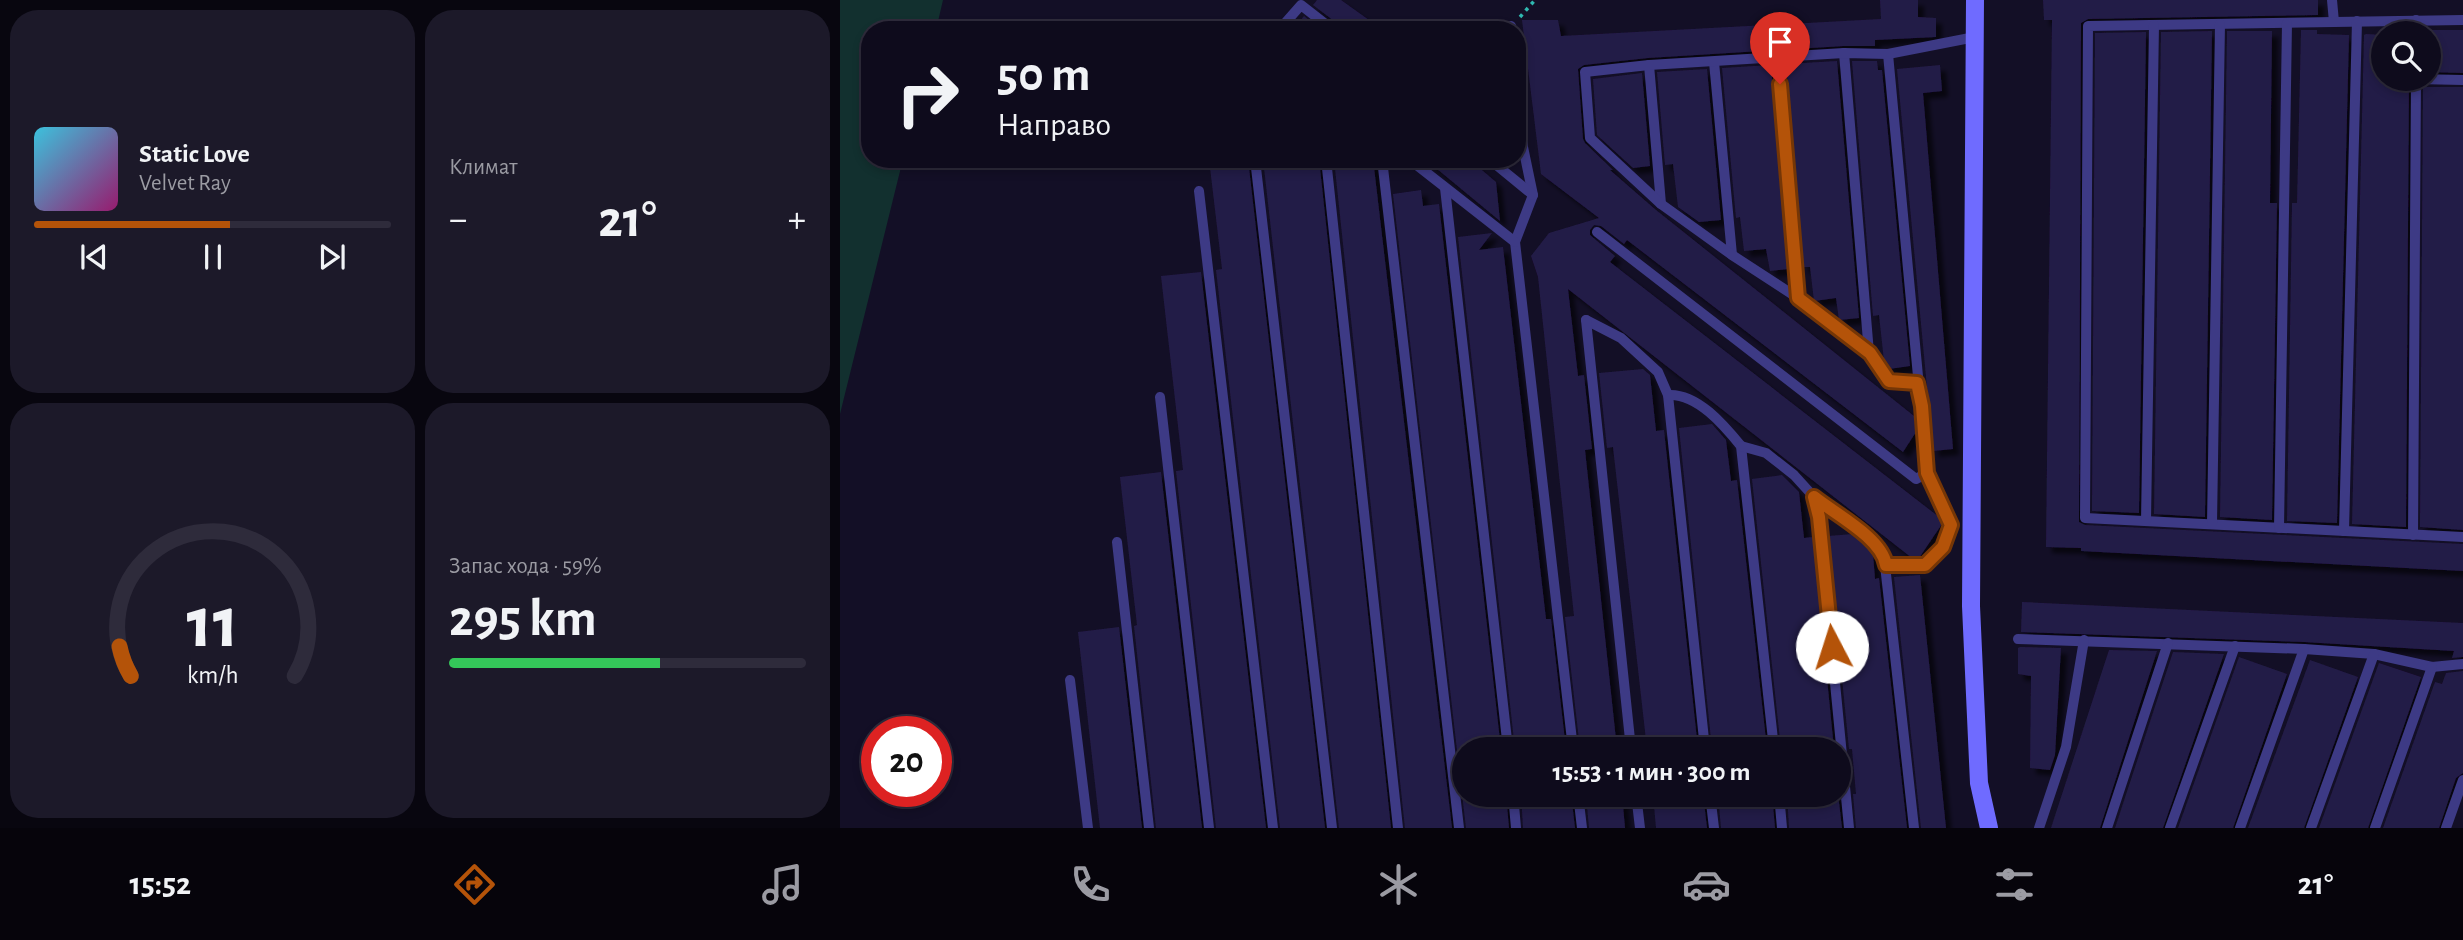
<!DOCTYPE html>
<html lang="ru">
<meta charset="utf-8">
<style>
body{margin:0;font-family:"Alegreya Sans",sans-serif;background:#1c1929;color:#f1f3f6;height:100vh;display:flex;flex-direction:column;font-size:26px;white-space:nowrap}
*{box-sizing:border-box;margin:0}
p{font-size:23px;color:#9b9ba3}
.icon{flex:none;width:38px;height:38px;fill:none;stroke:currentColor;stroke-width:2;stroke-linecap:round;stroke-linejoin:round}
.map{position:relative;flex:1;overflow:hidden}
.side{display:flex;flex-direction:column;gap:10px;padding:10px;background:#08060f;width:840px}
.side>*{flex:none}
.banner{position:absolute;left:21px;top:21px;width:665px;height:147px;border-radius:28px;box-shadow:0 4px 10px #0003,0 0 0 2px #2e2b3b;background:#0e0b1c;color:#f1f3f6;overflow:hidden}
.buttons{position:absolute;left:1531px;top:21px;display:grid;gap:14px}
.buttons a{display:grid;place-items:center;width:70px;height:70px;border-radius:50%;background:#0e0b1c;box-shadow:0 4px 10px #0003,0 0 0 2px #2e2b3b;font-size:35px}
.speed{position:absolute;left:21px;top:716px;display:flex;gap:14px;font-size:35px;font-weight:700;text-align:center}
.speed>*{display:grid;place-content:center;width:91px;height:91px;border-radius:50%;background:#0e0b1c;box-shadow:0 4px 10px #0003,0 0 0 2px #2e2b3b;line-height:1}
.speed .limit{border:10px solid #d22;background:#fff;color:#111}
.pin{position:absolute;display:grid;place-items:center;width:60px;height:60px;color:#fff;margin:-72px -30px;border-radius:50% 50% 50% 0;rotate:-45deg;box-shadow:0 0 7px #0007}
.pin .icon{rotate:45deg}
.me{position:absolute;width:77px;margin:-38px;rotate:355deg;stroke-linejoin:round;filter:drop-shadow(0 0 5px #0008)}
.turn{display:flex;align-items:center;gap:24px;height:147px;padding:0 21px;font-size:32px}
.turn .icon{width:91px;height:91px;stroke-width:2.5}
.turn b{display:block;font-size:49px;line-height:60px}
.big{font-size:52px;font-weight:700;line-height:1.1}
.side .widget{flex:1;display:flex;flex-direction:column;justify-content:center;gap:10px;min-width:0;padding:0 24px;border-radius:28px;background:#1c1929}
.side .dial{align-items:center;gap:0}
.dial svg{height:182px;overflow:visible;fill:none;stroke:#2e2b3b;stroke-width:7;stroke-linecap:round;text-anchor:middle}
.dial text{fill:#f1f3f6;stroke:none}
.song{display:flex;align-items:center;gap:21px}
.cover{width:84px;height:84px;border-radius:10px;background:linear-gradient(135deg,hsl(190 70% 55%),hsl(320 70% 35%))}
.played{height:7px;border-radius:4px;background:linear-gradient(90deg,#b45309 55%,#2e2b3b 55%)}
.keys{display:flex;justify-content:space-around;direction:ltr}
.heat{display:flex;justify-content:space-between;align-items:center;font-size:38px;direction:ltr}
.charge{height:10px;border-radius:5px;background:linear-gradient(90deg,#34c759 59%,#2e2b3b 0)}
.side .tiles{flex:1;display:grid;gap:10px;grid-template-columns:repeat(2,1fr)}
.trip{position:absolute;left:612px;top:737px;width:399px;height:70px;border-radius:35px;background:#0e0b1c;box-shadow:0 4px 10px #0003,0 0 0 2px #2e2b3b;font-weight:700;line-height:70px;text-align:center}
.menu{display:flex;height:112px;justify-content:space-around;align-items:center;background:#06040b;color:#9b9ba3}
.menu .icon{width:49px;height:49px}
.menu .on{color:#b45309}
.menu b{font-size:32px;color:#f1f3f6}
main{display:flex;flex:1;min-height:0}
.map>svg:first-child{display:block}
.green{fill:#12302f}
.building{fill:#241b47;filter:url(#shadow)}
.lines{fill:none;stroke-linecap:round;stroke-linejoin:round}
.path{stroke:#2fb8b0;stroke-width:3.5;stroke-dasharray:3.5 5;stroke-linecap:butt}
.lane{stroke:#3d3a85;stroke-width:10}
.secondary{stroke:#6f6bff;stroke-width:18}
.route-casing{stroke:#753606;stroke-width:18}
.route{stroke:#b45309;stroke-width:12}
</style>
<main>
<section class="side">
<div class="tiles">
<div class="widget">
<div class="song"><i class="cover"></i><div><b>Static Love</b><p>Velvet Ray</p></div></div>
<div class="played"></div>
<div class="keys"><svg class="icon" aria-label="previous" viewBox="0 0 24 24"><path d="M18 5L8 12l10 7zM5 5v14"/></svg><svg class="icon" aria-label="pause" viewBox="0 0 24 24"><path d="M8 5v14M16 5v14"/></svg><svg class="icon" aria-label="next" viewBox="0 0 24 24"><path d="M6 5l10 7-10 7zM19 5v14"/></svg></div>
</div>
<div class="widget"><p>Климат</p>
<div class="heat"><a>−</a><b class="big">21°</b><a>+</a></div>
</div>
<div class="widget dial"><svg viewBox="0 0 100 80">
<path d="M14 69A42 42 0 1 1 86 69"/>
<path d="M14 69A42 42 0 0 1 9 56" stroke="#b45309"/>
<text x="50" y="56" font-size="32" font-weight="700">11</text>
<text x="50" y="72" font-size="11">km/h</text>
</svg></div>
<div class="widget"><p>Запас хода · 59%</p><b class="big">295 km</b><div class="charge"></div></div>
</div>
</section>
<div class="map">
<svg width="1623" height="828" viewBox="0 0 1623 828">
<defs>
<filter id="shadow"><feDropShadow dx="6" dy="6" stdDeviation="2" flood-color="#0009"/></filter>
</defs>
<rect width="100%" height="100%" fill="#130f26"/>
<polygon class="green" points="0,0 103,0 96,30 30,30 30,159 63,159 0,414"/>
<g class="building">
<polygon points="477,0 501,0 543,30 500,30 498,24 473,5"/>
<polygon points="1040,0 1078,0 1078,17 1096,18 1096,37 1035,40 1035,46 1004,46 808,58 744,65 738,69 743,139 745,143 773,170 770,170 816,210 1074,416 1076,432 1063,452 787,240 784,244 761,226 754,225 750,230 750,235 775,256 770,262 1099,517 1102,524 1079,558 1072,558 728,289 738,376 744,375 752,449 745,450 777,749 740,749 725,617 734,616 698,277 691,256 709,233 759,218 701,174 682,20 718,20 721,36 1041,19"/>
<polygon points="1203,0 1478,0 1478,15 1248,19 1241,23 1239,522 1245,525 1623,544 1623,571 1241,551 1241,548 1206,547 1212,20 1204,20"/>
<polygon points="464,16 481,30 453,30"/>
<polygon points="1461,30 1477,30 1477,34 1509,35 1497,523 1447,521 1452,203 1457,203"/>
<polygon points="1589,30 1623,30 1623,73 1589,72"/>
<polygon points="1372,31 1365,517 1314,514 1321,32"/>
<polygon points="1387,31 1432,31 1430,203 1437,203 1432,520 1380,517"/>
<polygon points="1306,32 1299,513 1252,511 1255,33"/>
<polygon points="1526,34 1544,35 1544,79 1569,79 1566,527 1512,524 1524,35"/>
<polygon points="997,61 1019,318 999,320 996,298 974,301 970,267 963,267 946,64"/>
<polygon points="1012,61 1037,61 1038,70 1042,70 1070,366 1049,369 1044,361 1039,315 1033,316"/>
<polygon points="931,65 948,269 930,271 926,249 904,251 900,217 896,218 882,68"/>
<polygon points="1100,65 1102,91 1083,93 1113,449 1093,451 1057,69"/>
<polygon points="867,69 881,220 859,222 838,207 833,164 825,165 817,72"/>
<polygon points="802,73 810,166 793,168 757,135 753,79"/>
<polygon points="1583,87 1623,87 1623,530 1580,527"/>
<polygon points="369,159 408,159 485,828 440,828 376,270 382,269"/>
<polygon points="423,159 479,159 551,828 499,828"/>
<polygon points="494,159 533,159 612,828 565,828"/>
<polygon points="585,159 629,159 656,182 660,221"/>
<polygon points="581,190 583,206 599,204 661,749 625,749 625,794 666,794 669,828 626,828 553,194"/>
<polygon points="652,233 639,250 663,247 706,619 711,619 726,749 675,749 618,237"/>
<polygon points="361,272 426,828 376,828 336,471 343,470 321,276"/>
<polygon points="803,369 810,375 816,431 824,430 858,749 807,749 773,447 767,448 759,373"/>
<polygon points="872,424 886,440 891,481 897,480 927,749 872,749 839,428"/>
<polygon points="321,472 362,828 316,828 294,626 297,625 280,477"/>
<polygon points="942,475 959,492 964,538 973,537 994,749 941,749 912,479"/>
<polygon points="1013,534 1021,539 1033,554 1035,579 1039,578 1067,828 1016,828 1013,794 1016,794 1012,749 1009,749 988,536"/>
<polygon points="1080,575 1106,828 1081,828 1054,577"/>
<polygon points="1182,602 1623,623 1623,657 1612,658 1614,651 1464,642 1181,632"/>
<polygon points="279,627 302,828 260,828 238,632"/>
<polygon points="1180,647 1221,648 1215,755 1210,770 1190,768 1191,676 1178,674 1178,648"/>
<polygon points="1269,650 1317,651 1260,828 1211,828"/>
<polygon points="1333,652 1384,654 1323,828 1275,828"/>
<polygon points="1399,657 1447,674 1393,828 1338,828"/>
<polygon points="1470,660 1518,677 1464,828 1408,828"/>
<polygon points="1539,663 1581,677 1528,828 1479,828"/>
<polygon points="1623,671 1623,773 1616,778 1599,828 1543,828 1595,682 1602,684 1606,673"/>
<polygon points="681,794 731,794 735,828 683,828"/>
<polygon points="746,794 782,794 785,828 749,828"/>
<polygon points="813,794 863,794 867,828 816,828"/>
<polygon points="878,794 932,794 935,828 881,828"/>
<polygon points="947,794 998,794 1002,828 949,828"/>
</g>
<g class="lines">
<polyline class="path" points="680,17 695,0"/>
<g class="lane">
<polyline points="1492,0 1494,22"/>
<polyline points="1576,20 1576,33"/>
<polyline points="1623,20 1248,26 1245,518 1623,537"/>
<polyline points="671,26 672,30"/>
<polyline points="439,30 461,5 493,30"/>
<polyline points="1004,53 1029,353"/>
<polyline points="938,57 958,298"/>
<polyline points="874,62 892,255"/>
<polyline points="809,65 821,204"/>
<polyline points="1576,79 1623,80"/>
<polyline points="677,86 683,147 693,195 675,242 733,749"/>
<polyline points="415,159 492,828"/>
<polyline points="486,159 558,828"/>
<polyline points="542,159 619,828"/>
<polyline points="569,159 675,242"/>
<polyline points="649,159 693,195"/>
<polyline points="605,188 668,749"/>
<polyline points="359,191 433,828"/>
<polyline points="757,232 1076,479 1087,473 1048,54"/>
<polyline points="746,320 781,338 818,372 828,395 865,749"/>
<polyline points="746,320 791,749"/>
<polyline points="1078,383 1049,381 1029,353 958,298 892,255 821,204 750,138 745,72 809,65 1004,53 1048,54 1135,37"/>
<path d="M828,395c29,-2 56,30 73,51l33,303"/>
<polyline points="320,397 369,828"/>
<polyline points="901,446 926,453 954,475 974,497 979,517 1009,828"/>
<polyline points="974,497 996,515 1026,533 1044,556 1074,828"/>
<polyline points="1306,521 1314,25"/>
<polyline points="1372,524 1380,24"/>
<polyline points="1439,528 1447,23"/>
<polyline points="1504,531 1517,21"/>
<polyline points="1573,535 1576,79"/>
<polyline points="277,542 309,828"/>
<polyline points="1046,565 1085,565 1103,546 1111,525 1087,473"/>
<polyline points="1178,639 1464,649 1534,654 1592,667 1623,664"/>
<polyline points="230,680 248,828"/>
<polyline points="673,794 676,828"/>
<polyline points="738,794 742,828"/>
<polyline points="796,794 800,828"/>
<polyline points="870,794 874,828"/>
<polyline points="939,794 942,828"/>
<polyline points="1199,828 1226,747 1244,640"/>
<polyline points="1267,828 1328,643"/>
<polyline points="1330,828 1395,646"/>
<polyline points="1400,828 1464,649"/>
<polyline points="1471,828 1534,654"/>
<polyline points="1535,828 1592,667"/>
<polyline points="1606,828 1623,780"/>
</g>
<polyline class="secondary" points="1135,0 1131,606 1139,783 1149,828"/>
</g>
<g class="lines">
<defs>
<path id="route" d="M940,84l18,214 72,55 19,28 28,2 5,23 5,67 24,52 -8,22 -18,18h-39c-4,-27 -51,-51 -72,-68l5,20 13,130"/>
</defs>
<use href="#route" class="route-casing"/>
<use href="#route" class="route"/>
</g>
</svg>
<div class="buttons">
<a><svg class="icon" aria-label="search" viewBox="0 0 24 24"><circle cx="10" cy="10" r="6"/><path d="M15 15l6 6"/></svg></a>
</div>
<div class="speed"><div class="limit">20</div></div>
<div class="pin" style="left:940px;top:84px;background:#d93025"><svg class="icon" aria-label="arrive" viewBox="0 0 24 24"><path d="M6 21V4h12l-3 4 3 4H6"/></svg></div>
<svg class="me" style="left:992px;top:647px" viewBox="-20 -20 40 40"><circle r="19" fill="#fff"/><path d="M0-13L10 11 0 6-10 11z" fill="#b45309"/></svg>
<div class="trip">15:53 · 1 мин · 300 m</div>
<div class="banner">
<div class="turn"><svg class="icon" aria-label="right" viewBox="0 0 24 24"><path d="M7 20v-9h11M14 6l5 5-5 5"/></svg><div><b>50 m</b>Направо</div></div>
</div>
</div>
</main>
<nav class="menu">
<b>15:52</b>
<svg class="icon on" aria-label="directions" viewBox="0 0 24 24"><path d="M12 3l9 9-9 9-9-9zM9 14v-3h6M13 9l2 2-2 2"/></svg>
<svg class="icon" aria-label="music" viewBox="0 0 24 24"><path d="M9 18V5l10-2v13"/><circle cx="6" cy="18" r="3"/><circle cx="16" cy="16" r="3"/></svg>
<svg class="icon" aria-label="phone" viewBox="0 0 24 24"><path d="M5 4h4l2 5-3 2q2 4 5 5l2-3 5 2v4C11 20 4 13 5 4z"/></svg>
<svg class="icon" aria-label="climate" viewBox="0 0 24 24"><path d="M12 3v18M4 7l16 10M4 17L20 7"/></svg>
<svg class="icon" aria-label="car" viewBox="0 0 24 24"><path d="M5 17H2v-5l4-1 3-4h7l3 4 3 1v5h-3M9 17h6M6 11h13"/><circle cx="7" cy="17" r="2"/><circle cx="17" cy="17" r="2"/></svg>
<svg class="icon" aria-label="filters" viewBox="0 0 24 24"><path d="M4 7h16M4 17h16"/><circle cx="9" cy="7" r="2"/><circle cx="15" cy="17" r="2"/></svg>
<b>21°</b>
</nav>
